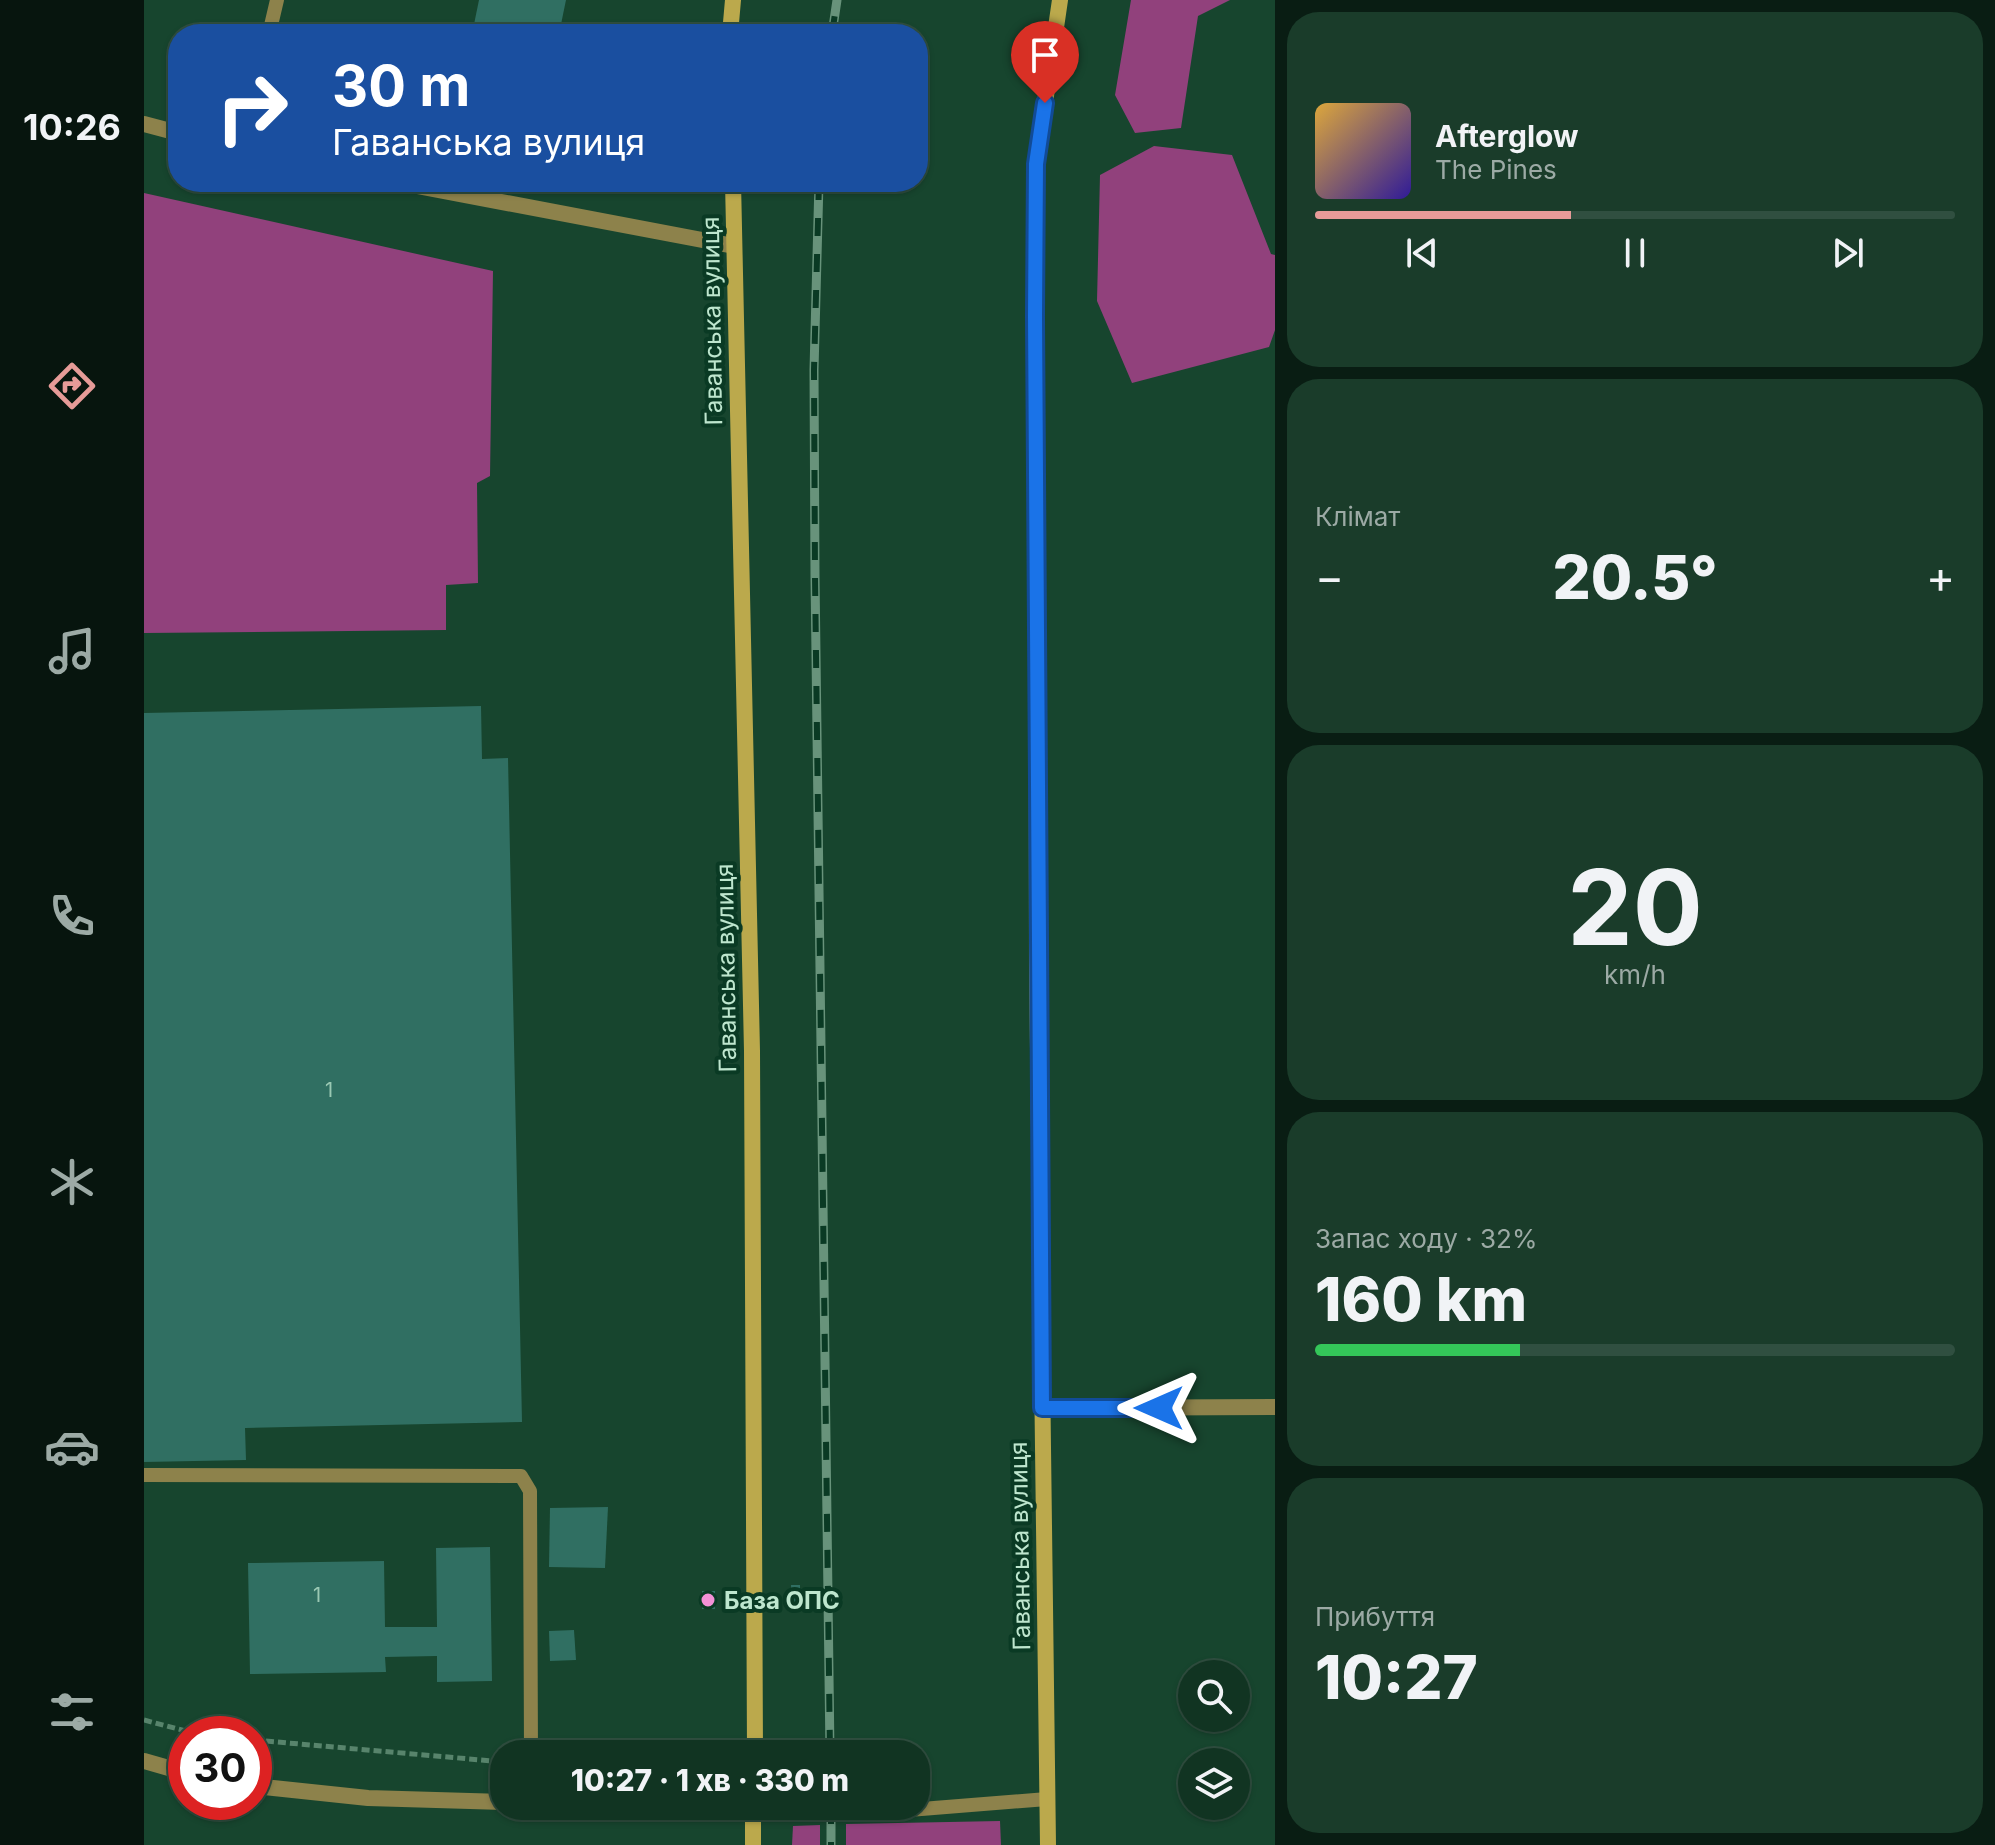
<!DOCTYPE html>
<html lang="uk">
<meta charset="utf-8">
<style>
body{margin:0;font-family:Inter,sans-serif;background:#1a3c2a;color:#f1f3f6;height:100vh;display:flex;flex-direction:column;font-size:30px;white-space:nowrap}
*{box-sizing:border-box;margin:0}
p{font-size:26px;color:#9caaa5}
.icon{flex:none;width:44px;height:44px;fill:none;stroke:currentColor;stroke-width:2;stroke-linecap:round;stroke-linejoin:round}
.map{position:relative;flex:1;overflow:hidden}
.panel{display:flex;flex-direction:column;gap:12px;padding:12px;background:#091d13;width:720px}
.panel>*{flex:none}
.banner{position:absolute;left:24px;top:24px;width:760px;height:168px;border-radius:32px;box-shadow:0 2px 6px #0004,0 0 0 2px #304f40;background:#1a4fa0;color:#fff;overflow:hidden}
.tools{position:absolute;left:1034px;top:1660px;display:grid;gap:16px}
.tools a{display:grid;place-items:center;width:72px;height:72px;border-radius:50%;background:#113422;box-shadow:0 2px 6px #0004,0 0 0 2px #304f40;font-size:40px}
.speed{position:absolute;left:24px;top:1716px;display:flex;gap:16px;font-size:40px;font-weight:700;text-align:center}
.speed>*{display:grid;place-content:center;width:104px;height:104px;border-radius:50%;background:#113422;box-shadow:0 2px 6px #0004,0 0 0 2px #304f40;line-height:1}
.speed .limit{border:12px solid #d22;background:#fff;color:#111}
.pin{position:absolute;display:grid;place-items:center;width:68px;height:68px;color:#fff;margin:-82px -34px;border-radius:50% 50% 50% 0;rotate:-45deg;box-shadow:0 0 8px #0007}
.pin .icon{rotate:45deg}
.me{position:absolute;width:88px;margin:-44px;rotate:270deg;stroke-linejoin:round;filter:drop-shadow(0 0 6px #0008)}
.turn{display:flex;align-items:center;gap:28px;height:168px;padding:0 32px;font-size:36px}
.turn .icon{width:104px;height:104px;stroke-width:2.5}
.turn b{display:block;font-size:56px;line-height:68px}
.big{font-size:60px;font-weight:800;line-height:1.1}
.panel .card{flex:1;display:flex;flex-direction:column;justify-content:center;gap:12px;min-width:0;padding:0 28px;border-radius:32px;background:#1a3c2a}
.panel .dial{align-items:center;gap:0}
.dial b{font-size:104px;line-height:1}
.song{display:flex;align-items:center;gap:24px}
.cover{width:96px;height:96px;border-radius:12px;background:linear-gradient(135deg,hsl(40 70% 55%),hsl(250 70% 35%))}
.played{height:8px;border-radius:4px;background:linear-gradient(90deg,#e69b98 40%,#304f40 40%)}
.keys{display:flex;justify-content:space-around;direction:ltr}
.heat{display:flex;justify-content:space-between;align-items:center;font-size:44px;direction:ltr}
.charge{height:12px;border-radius:6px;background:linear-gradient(90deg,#34c759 32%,#304f40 0)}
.trip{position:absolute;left:346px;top:1740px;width:440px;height:80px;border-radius:32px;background:#113422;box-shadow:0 2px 6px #0004,0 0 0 2px #304f40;font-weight:800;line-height:80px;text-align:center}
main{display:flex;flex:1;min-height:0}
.tab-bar{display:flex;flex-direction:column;width:144px;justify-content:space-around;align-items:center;background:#07150e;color:#9caaa5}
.tab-bar .icon{width:56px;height:56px}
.tab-bar .selected{color:#e69b98}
.tab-bar b{font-size:36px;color:#f1f3f6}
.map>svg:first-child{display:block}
.green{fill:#91417c}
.building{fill:#306f62}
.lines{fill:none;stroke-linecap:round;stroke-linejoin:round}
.path{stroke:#58846c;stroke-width:5;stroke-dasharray:8 4;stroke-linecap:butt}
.lane{stroke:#8d824b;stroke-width:14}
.street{stroke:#8d824b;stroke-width:16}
.secondary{stroke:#bba94c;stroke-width:16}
.rail-casing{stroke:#68937b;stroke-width:9}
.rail{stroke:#0a3a24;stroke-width:6;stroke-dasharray:18;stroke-linecap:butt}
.route-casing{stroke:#114b97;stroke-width:20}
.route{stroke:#1a73e8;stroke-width:14}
.poi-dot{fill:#f291d6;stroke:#0a3a24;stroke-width:3}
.labels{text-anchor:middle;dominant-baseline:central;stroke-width:8;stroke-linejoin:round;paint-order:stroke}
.number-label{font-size:20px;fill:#9ac8b3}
.street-label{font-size:24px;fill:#bee6ce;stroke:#0a3a24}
.poi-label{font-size:24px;font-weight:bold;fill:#bee6ce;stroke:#0a3a24;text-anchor:start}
</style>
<main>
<nav class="tab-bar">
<b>10:26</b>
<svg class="icon selected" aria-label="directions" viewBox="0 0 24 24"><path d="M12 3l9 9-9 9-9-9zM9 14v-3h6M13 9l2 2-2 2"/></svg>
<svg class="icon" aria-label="music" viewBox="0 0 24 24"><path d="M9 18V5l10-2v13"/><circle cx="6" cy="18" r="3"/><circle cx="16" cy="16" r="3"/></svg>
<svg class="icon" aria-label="phone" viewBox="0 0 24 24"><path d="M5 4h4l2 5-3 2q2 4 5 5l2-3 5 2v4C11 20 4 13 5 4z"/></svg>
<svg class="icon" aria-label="climate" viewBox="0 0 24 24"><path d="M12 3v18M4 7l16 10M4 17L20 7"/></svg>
<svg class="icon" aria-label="car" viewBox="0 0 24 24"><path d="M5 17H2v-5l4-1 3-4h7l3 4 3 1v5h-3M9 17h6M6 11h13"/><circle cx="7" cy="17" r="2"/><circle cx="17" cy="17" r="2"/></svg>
<svg class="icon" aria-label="filters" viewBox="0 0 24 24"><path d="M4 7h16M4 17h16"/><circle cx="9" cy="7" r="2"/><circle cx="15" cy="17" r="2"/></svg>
</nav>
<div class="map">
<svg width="1131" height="1845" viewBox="0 0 1131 1845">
<rect width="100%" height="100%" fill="#17452e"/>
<g class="green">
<polygon points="987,0 1086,0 1054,16 1037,128 991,133 971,95"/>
<polygon points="1010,146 1088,155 1127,254 1131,255 1131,330 1125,347 988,383 953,301 956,175"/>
<polygon points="0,193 349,271 346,476 333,483 334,583 302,585 302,630 0,633"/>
<polygon points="856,1821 857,1845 702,1845 702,1824"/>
<polygon points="676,1825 676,1845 648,1845 649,1826"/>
</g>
<g class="building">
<polygon points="335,0 422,0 415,34 328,34"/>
<polygon points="337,706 338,759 364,758 378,1422 101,1428 102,1460 0,1462 0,713"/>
<polygon points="464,1507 461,1568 405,1567 406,1508"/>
<polygon points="346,1547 348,1681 293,1682 293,1656 241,1657 242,1672 106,1674 104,1563 240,1561 241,1627 293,1627 292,1548"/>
<polygon points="647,1585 656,1585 656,1602 648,1603"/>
<rect x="558" y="1591" width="13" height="18"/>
<polygon points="430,1630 432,1660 406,1661 405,1631"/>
</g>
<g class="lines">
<g class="path">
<polyline points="0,1720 53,1734"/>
<polyline points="110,1740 360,1762"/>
</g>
<g class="lane">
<polyline points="125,34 133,0"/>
<polyline points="0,1475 377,1476 386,1491 387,1754"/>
<polyline points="765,1810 903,1799"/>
</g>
<g class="street">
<polyline points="0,124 34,133"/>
<polyline points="252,182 590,246"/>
<polyline points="898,1408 1131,1407"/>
<polyline points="0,1761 42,1773"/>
<polyline points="110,1786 224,1798 360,1802"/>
<polyline points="568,1806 609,1807"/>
</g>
<g class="secondary">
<polyline points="586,34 589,0"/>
<polyline points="589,182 608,1051 611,1754"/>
<polyline points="609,1845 609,1806"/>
<polyline points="904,1845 893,969 892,164 916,0"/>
</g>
<defs>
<g id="rail">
<polyline points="688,34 693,0"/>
<polyline points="675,182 670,370 671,576 686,1754"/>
<polyline points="687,1806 687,1845"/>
</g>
</defs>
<use href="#rail" class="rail-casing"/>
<use href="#rail" class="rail"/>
</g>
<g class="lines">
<defs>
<polyline id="route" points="901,103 892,164 891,317 898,1408 1015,1408"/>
</defs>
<use href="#route" class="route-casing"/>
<use href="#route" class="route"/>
</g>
<circle class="poi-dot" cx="564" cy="1600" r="8"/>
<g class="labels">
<g class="number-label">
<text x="185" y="1090">1</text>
<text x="173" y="1595">1</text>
</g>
<g class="street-label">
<text transform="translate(568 321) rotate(-91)">Гаванська вулиця</text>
<text transform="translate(582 968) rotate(-91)">Гаванська вулиця</text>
<text transform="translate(876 1546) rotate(-91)">Гаванська вулиця</text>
</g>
<g class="poi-label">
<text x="580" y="1600">База ОПС</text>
</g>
</g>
</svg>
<div class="tools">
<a><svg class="icon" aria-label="search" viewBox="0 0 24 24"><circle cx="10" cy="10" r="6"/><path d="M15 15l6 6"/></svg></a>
<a><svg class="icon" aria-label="layers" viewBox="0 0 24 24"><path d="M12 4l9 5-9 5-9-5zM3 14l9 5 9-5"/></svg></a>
</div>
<div class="speed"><div class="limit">30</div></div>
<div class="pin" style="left:901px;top:103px;background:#d93025"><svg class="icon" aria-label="arrive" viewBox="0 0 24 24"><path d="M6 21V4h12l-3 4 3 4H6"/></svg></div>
<svg class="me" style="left:1015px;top:1408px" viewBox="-20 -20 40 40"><path d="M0-17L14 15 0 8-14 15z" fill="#1a73e8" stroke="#fff" stroke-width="4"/></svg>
<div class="trip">10:27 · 1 хв · 330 m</div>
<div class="banner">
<div class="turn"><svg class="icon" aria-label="right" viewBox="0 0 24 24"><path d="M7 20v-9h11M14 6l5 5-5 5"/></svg><div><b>30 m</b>Гаванська вулиця</div></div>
</div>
</div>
<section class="panel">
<div class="card">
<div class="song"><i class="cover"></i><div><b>Afterglow</b><p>The Pines</p></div></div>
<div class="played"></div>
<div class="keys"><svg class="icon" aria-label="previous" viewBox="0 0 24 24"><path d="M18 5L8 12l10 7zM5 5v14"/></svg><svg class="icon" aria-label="pause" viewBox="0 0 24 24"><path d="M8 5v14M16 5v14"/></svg><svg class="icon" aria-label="next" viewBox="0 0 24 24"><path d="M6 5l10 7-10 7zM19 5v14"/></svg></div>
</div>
<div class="card"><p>Клімат</p>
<div class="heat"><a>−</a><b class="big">20.5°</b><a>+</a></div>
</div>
<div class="card dial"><b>20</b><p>km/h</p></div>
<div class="card"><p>Запас ходу · 32%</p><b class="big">160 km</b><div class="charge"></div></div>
<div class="card"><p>Прибуття</p><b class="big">10:27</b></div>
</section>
</main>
